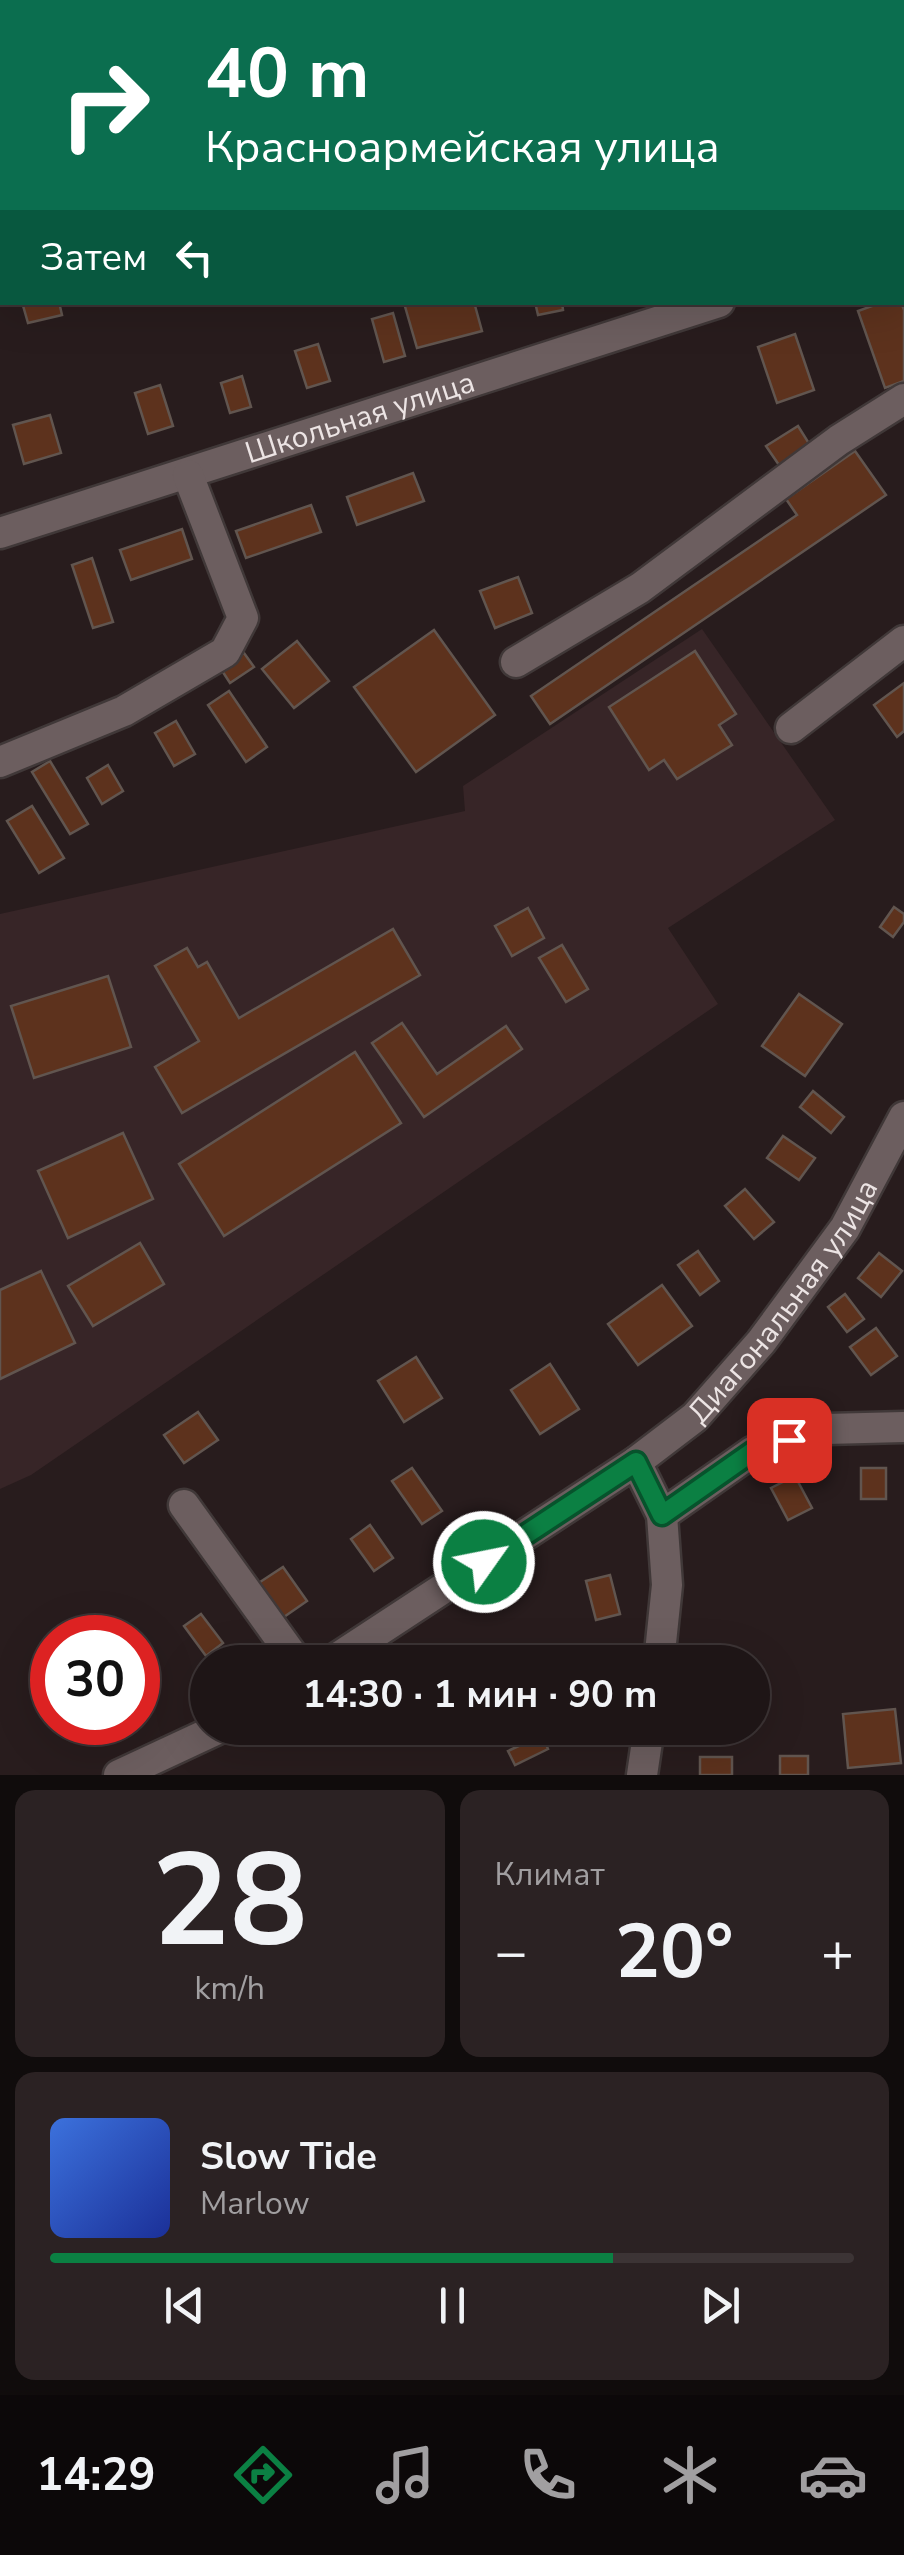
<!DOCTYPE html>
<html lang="ru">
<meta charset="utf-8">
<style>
body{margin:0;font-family:"Nunito Sans",sans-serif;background:#2b2223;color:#f1f3f6;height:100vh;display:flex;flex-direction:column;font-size:38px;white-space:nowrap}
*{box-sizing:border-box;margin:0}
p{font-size:32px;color:#a19fa1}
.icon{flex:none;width:55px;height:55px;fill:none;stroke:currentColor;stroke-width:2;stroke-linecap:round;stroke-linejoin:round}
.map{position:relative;height:1775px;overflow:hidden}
.side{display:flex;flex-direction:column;gap:15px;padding:15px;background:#100c0c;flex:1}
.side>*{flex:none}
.guide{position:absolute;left:0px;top:0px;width:905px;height:305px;box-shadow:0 10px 40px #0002,0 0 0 2px #3c3435;background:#0b6e4f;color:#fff;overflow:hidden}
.speed{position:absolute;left:30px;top:1615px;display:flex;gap:20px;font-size:50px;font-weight:700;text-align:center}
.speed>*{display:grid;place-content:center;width:130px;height:130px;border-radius:50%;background:#1e1516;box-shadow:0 10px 40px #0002,0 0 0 2px #3c3435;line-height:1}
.speed .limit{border:15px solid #d22;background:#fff;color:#111}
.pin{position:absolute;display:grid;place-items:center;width:85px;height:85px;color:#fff;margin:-42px;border-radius:20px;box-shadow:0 5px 15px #0006}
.me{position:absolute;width:110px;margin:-55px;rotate:57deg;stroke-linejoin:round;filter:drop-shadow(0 0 8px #0008)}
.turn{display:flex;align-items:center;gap:35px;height:210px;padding:0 40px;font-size:45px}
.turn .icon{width:130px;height:130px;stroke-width:2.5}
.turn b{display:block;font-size:70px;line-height:85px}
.then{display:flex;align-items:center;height:95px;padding:0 40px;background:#0003;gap:20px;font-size:38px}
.big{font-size:75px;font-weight:700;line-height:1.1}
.side .tile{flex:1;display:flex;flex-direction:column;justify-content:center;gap:15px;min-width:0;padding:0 35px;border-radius:20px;background:#2b2223}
.side .dial{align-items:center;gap:0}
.dial b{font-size:130px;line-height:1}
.song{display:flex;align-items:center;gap:30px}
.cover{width:120px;height:120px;border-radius:15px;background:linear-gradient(135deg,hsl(220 70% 55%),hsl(230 70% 35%))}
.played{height:10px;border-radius:5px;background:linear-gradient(90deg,#0b8043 70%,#3c3435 70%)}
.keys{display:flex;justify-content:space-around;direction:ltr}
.heat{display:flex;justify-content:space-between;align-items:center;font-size:55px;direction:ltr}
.side .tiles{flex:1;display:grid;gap:15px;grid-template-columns:1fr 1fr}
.tile:last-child{grid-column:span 2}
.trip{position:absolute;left:190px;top:1645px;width:580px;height:100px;border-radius:50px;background:#1e1516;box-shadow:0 10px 40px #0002,0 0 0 2px #3c3435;font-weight:700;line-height:100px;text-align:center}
.menu{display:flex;height:160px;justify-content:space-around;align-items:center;background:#0c0809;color:#a19fa1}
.menu .icon{width:70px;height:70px}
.menu .selected{color:#0b8043}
.menu b{font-size:45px;color:#f1f3f6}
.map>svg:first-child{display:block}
.built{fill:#372527}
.building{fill:#5d321d;stroke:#61554f;stroke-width:2.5}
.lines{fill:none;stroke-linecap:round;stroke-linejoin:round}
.minor-casing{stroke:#403838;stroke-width:35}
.minor{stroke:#6c5e5f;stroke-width:30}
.route-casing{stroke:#07532c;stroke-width:25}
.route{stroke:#0b8043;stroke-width:18}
.labels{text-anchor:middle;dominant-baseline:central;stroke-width:8;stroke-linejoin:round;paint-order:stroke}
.street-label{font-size:30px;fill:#ece4e4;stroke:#1e1314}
</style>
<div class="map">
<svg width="904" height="1775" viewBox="0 0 904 1775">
<rect width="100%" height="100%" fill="#281c1d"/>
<polygon class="built" points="702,629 835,820 668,928 718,1004 31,1475 0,1489 0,914 465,811 463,786"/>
<g class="building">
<polygon points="22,302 59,302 62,315 28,323"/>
<polygon points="474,302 482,331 417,348 404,303"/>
<polygon points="535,302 562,302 563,310 538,315"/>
<polygon points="883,302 901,302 904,310 904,381 885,388 858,311"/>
<polygon points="393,313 405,356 384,362 372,319"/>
<polygon points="795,334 814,390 777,403 758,347"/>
<polygon points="318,344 330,381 307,388 295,351"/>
<polygon points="242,376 251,407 230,413 221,383"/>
<polygon points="160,385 173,426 148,434 135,393"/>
<polygon points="50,415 61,453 24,464 13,425"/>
<polygon points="798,426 810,445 779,465 766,446"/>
<polygon points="855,451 886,495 550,724 531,696 797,515 786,499"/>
<polygon points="413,473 424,501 357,525 347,497"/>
<polygon points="311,505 321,532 246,558 236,531"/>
<polygon points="182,529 192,559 131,580 120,550"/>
<polygon points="92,558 113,622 93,628 72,565"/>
<polygon points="518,577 532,613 495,628 480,591"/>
<polygon points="434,630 495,715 416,772 354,687"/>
<polygon points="297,641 329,681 294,708 262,669"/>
<polygon points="695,651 736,714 719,725 732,745 677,779 664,760 649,770 609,707"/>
<polygon points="244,653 254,667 230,683 221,669"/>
<polygon points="904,683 904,731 897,737 874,705"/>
<polygon points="229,691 267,747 246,762 208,705"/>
<polygon points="176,721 195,754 174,766 155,733"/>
<polygon points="50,761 88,824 70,834 32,772"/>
<polygon points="108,765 123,791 102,804 87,778"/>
<polygon points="32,806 64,858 39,873 7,821"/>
<polygon points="894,907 904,914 904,922 893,937 880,927"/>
<polygon points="528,908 544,938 512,956 495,926"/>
<polygon points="393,929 420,975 182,1113 155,1067 199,1041 155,966 187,948 198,967 207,962 239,1018"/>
<polygon points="562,945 588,989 566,1002 539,958"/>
<polygon points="108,976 131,1047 34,1078 11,1006"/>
<polygon points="799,994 842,1024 805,1076 762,1046"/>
<polygon points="402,1023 437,1074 506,1026 522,1049 424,1117 372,1043"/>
<polygon points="355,1052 401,1123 224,1236 179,1164"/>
<polygon points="813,1091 844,1117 831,1133 800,1107"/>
<polygon points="123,1133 153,1199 68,1238 38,1171"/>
<polygon points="783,1136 815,1158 799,1180 767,1158"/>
<polygon points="745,1189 774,1222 754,1239 725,1206"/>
<polygon points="140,1243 164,1284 93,1326 68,1286"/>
<polygon points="698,1251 719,1281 700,1295 678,1265"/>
<polygon points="879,1253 902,1271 881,1297 858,1278"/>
<polygon points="41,1271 75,1343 0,1379 0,1290"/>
<polygon points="662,1285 692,1326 638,1365 608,1324"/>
<polygon points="845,1294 864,1319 847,1332 828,1307"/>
<polygon points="876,1328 897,1356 871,1375 850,1347"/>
<polygon points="416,1357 442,1398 404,1422 378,1381"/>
<polygon points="550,1364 579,1409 540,1434 511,1390"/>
<polygon points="198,1412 218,1440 184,1463 164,1435"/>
<polygon points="412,1468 442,1511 422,1524 392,1481"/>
<rect x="861" y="1468" width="25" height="31"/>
<polygon points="795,1476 812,1508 788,1520 771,1488"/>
<polygon points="370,1525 393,1558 374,1571 351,1539"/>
<polygon points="283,1567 307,1601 281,1619 257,1584"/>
<polygon points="610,1575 620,1614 596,1620 586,1581"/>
<polygon points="201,1614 223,1643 206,1656 184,1626"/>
<polygon points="895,1709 901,1763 848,1768 843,1714"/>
<polygon points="66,1722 94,1722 98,1729 78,1742"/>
<polygon points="542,1735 548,1749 515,1765 508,1751"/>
<rect x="780" y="1756" width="28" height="19"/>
<rect x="700" y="1757" width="32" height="18"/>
</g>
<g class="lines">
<defs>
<g id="minor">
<polyline points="676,2 684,0"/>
<polyline points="0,212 2,212"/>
<polyline points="902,243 904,242"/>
<path id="s1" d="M0,533l719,-231"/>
<polyline points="516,662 640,588 839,440 904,399"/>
<polyline points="791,728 904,641"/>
<polyline points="0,762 124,711 225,652 243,618 188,475"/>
<polyline points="636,1462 662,1515 752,1452 826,1429 904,1427"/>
<polyline points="184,1505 297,1662"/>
<path id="s2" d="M331,1662l305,-200 59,-45 66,-75 84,-114 59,-111"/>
<polyline points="659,1662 667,1585 662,1515"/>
<polyline points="119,1775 220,1728"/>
<polyline points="642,1775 649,1728"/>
</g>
</defs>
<use href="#minor" class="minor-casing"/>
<use href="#minor" class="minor"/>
</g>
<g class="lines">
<defs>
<polyline id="route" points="484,1562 636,1462 662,1515 752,1452 789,1440"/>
</defs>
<use href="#route" class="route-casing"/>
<use href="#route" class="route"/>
</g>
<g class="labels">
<g class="street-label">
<text stroke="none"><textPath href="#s1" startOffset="378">Школьная улица</textPath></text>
<text stroke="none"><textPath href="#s2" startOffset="585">Диагональная улица</textPath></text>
</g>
</g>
</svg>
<div class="speed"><div class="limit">30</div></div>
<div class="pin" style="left:789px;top:1440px;background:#d93025"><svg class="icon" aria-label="arrive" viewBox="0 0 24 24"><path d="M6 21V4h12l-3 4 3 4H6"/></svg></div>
<svg class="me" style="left:484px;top:1562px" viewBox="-20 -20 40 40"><circle r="17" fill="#0b8043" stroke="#fff" stroke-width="3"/><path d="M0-11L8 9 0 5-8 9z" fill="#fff"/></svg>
<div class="trip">14:30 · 1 мин · 90 m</div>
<div class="guide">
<div class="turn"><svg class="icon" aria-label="right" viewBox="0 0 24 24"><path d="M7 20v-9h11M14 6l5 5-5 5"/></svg><div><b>40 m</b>Красноармейская улица</div></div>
<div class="then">Затем<svg class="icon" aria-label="left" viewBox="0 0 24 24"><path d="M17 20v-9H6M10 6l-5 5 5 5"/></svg></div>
</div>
</div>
<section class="side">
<div class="tiles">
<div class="tile dial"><b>28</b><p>km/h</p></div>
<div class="tile"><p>Климат</p>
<div class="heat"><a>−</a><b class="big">20°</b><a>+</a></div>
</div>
<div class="tile">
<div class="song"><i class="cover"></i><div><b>Slow Tide</b><p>Marlow</p></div></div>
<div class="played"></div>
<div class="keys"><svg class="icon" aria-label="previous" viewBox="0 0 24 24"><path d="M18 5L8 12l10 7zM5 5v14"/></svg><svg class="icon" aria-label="pause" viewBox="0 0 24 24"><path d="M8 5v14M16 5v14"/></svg><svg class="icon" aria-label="next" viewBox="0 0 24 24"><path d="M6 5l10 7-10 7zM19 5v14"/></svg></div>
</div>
</div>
</section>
<nav class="menu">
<b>14:29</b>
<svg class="icon selected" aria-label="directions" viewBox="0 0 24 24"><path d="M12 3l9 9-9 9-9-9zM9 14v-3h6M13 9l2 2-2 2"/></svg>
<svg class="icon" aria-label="music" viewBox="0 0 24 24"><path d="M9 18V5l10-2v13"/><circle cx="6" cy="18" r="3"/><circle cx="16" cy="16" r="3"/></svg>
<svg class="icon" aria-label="phone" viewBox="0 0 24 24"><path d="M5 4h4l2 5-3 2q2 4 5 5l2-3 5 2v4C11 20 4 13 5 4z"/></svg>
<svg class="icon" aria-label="climate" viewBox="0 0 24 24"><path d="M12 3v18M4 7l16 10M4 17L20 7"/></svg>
<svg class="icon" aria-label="car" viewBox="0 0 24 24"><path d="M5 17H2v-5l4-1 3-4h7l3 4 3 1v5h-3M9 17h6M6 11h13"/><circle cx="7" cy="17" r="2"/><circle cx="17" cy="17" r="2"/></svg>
</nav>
